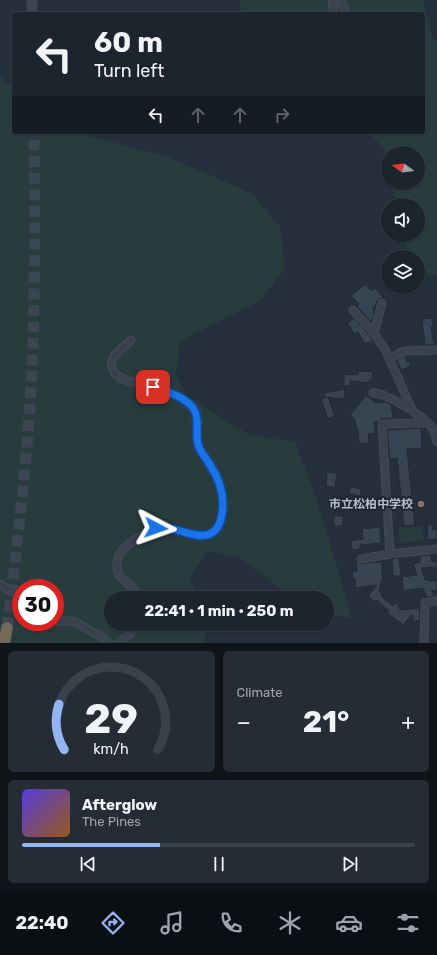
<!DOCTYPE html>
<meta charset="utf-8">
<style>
body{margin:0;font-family:Rubik,"Noto Sans JP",sans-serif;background:#252c36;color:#f1f3f6;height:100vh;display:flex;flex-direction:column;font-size:15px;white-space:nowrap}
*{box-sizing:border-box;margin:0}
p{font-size:13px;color:#a0a4aa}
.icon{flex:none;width:22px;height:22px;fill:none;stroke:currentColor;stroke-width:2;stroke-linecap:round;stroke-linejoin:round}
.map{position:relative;height:643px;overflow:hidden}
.panel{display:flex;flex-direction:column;gap:8px;padding:8px;background:#0f1419;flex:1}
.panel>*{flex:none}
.hud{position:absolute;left:12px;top:12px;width:413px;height:122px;border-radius:4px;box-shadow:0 1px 3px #0004,0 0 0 1px #3a414a;background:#1c242e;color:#f1f3f6;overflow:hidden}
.needle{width:26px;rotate:285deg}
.fabs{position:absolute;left:381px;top:146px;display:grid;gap:8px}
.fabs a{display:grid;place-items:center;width:44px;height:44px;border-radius:50%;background:#1c242e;box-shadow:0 1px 3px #0004,0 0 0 1px #3a414a;font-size:20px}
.speed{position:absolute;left:12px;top:579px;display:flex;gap:8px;font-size:20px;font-weight:700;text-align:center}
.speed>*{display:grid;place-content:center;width:52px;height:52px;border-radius:50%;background:#1c242e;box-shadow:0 1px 3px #0004,0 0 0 1px #3a414a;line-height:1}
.speed .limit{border:6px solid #d22;background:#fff;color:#111}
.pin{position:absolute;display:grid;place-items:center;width:34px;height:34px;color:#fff;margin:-17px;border-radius:8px;box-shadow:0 2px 6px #0006}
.me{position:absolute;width:44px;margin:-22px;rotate:94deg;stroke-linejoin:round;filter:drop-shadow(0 0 3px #0008)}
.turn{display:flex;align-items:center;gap:14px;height:84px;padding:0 16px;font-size:18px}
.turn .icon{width:52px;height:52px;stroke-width:2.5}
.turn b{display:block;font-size:28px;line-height:34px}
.lanes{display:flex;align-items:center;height:38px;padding:0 16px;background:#0003;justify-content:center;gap:20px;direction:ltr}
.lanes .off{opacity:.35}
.big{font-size:30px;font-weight:700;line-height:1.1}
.panel .card{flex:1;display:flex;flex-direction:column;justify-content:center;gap:6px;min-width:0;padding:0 14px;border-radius:6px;background:#252c36}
.panel .dial{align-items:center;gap:0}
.dial svg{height:104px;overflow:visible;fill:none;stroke:#3a414a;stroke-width:7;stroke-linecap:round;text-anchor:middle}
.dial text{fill:#f1f3f6;stroke:none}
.song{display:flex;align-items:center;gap:12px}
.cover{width:48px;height:48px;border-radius:6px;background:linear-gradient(135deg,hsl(250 70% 55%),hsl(30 70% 35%))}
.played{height:4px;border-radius:2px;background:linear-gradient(90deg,#93b6f1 35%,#3a414a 35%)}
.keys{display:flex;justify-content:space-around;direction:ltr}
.heat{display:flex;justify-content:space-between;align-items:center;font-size:22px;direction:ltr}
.panel .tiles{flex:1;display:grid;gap:8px;grid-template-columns:1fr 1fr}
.card:last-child{grid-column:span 2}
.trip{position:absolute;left:104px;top:591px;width:230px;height:40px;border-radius:20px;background:#1c242e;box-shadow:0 1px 3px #0004,0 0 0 1px #3a414a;font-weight:700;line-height:40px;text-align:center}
.dock{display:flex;height:64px;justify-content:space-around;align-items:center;background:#0b0e12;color:#a0a4aa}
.dock .icon{width:28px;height:28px}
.dock .on{color:#93b6f1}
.dock b{font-size:18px;color:#f1f3f6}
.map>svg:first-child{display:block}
.green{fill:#283c3e;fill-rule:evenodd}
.building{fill:#394453;stroke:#212935}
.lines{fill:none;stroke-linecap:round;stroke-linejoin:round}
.highway-tunnel{stroke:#3c4552;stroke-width:11;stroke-dasharray:11 5.5;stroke-linecap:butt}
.minor-casing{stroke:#434b57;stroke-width:9}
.highway-casing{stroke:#454d58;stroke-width:13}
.minor{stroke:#3a424e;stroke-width:7}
.highway{stroke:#736958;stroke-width:11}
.route-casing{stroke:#114b97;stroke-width:10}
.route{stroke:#1a73e8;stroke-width:7}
.education-dot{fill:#8d6e63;stroke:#1f2733;stroke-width:1.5}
.labels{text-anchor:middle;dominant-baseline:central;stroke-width:4;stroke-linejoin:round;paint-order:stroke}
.poi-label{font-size:12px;font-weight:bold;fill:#b6bdc8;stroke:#1f2733;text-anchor:end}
</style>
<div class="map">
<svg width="437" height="643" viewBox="0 0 437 643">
<rect width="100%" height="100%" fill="#26303d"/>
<g class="green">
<polygon points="239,0 423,0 433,39 437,41 437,275 418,276 418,257 410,257 401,235 418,235 418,205 395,205 392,183 418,183 418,153 388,153 388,156 370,132 423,132 423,14 242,14"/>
<path d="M0,76l6,7 8,6v43h62l94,26 81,35 29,34 5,41 -25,33 -80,40 -4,33 10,21 63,40 46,7 23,61 34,115 -25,-3v-17h-33l-56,-41 -32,-6 -16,28 7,19h-86v26h97l-3,19h-205zM21,588h34v34h-34z"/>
<polygon points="423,526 424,540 400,543 398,528"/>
</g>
<g class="building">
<polygon points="365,284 371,291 375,288 383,297 378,300 376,302 376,304 372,309 374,312 373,319 370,321 357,306 359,304 351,296"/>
<polygon points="354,318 370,336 373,341 370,343 369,342 365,344 358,332 355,334 351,329 352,329 347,324"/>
<polygon points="432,318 433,327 431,327 434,345 425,345 422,319"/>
<polygon points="405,356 407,362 409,361 411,366 401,370 397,360"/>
<polygon points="358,371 373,372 372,380 369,380 369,383 350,381 351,385 344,386 344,375 358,374"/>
<polygon points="345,389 344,399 328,397 335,416 328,419 321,399 327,397 325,397 324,393"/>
<polygon points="366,395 376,403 385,402 391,404 393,418 381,419 378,422 374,422 375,433 368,434 369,443 359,444 358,435 359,435 354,418 350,415"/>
<polygon points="421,428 422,448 407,449 415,525 404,526 397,458 390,459 387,430"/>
<polygon points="327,472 337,473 335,487 326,486"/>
<polygon points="350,487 362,489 360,496 349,494"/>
<rect x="334" y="516" width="9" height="10"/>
<polygon points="427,525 432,525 433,530 437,529 437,539 428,540"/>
<polygon points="380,527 381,543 360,545 360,549 352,550 351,541 363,539 362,529"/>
<polygon points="431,555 432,562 437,561 437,567 421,568 425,580 427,579 428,581 437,580 437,590 432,591 434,596 427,598 423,588 403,591 402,577 417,575 413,564 420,562 420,556"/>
<polygon points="399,558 401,576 393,576 392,559"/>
<polygon points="356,562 362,564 374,562 382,562 382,575 383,575 379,591 382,594 381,596 393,606 396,603 399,606 400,610 419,608 420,620 414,622 412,614 403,625 387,613 389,611 377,600 375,602 368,596 377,585 356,588 355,579 353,579 352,572 357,571"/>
</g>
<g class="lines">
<g class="highway-tunnel">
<polyline points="32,0 32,14"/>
<path d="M7,628c8,-65 16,-131 21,-196 8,-100 7,-200 6,-300"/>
</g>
<defs>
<g id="minor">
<polyline points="332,0 334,14"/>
<polyline points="341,0 347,14"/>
<polyline points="382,303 374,333 386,351 412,410"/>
<polyline points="353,310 374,333"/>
<path d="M131,340c-6,6 -16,12 -19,20 -2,8 3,16 11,19 4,2 9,3 14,4 17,5 47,11 57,27 5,9 2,20 3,30 1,9 7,16 12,23 12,17 18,38 12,58 -2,8 -10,14 -18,15 -11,0 -26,-9 -38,-8 -3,0 -7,0 -9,1 -10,3 -32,16 -37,26 -2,4 -3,13 -1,18 3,8 12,10 17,17 2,2 3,5 4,8"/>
<polyline points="389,359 404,351 437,350"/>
<path d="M373,393c12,-1 48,22 57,32 3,4 6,12 7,17"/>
<polyline points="390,554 382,424 428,423"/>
<polyline points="361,559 390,554 437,549"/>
<polyline points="0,584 7,589 21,596"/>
<polyline points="55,621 71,621 77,623 105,639 109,643"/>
<polyline points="119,643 129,635 135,624"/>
<polyline points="424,643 425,603 437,601"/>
</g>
<polyline id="highway" points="4,643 7,628"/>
</defs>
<use href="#minor" class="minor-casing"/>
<use href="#highway" class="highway-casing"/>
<use href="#minor" class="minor"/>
<use href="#highway" class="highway"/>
</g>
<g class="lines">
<defs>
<path id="route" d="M153,387c14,5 31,9 40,21 8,11 1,27 6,39 2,6 8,12 11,18 10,15 15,31 12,49 -1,8 -4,16 -12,20 -11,5 -30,-4 -41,-6 -4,-1 -9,0 -13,0"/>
</defs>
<use href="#route" class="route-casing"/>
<use href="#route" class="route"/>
</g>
<circle class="education-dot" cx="421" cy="504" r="4"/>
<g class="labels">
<g class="poi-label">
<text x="413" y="504">市立松柏中学校</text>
</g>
</g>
</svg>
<div class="fabs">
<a><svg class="needle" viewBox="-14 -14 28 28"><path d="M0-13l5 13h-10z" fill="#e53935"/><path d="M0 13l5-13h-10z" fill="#a0a4aa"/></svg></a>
<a><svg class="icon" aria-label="sound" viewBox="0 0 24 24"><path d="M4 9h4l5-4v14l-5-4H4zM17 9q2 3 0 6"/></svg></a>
<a><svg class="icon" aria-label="layers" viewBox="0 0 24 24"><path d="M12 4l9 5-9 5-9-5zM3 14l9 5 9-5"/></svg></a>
</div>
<div class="speed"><div class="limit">30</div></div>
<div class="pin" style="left:153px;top:387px;background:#d93025"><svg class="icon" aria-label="arrive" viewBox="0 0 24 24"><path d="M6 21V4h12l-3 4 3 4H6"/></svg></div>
<svg class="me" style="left:156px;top:528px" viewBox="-20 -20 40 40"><path d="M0-17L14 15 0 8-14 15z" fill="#1a73e8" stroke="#fff" stroke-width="4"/></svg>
<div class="trip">22:41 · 1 min · 250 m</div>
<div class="hud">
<div class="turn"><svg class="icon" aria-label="left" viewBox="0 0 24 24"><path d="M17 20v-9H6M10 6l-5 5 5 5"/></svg><div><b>60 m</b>Turn left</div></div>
<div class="lanes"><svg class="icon" aria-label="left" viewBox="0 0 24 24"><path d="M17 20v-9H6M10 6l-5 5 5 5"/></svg><svg class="icon off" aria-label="ahead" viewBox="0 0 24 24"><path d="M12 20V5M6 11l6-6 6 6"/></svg><svg class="icon off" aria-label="ahead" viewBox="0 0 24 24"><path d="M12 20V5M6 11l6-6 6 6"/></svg><svg class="icon off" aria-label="right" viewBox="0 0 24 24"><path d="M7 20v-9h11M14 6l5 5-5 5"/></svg></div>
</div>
</div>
<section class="panel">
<div class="tiles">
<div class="card dial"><svg viewBox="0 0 100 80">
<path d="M14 69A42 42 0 1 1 86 69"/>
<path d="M14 69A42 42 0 0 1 10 34" stroke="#93b6f1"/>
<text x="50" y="56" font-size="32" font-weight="700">29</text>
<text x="50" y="72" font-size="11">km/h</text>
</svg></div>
<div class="card"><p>Climate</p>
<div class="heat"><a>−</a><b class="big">21°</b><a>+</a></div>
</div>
<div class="card">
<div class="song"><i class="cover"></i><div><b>Afterglow</b><p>The Pines</p></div></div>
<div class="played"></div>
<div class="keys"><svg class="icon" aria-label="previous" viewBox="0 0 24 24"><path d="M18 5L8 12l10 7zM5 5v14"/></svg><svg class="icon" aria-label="pause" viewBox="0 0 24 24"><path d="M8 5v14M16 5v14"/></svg><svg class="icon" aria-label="next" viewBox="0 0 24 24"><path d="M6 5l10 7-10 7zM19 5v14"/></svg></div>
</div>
</div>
</section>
<nav class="dock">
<b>22:40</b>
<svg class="icon on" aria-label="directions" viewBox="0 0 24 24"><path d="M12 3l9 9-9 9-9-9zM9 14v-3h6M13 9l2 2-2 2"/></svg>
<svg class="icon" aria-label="music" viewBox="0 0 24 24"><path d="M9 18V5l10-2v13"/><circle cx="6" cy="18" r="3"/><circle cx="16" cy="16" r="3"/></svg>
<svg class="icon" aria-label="phone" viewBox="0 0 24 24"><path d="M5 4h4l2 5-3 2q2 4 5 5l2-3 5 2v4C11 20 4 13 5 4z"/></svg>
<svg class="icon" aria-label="climate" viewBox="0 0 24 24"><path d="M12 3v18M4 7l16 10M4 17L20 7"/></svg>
<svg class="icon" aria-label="car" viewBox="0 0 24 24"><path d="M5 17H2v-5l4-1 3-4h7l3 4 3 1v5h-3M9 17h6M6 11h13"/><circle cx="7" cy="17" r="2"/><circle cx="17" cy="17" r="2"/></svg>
<svg class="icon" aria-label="filters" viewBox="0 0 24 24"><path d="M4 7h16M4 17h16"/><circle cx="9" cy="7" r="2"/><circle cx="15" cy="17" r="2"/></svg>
</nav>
